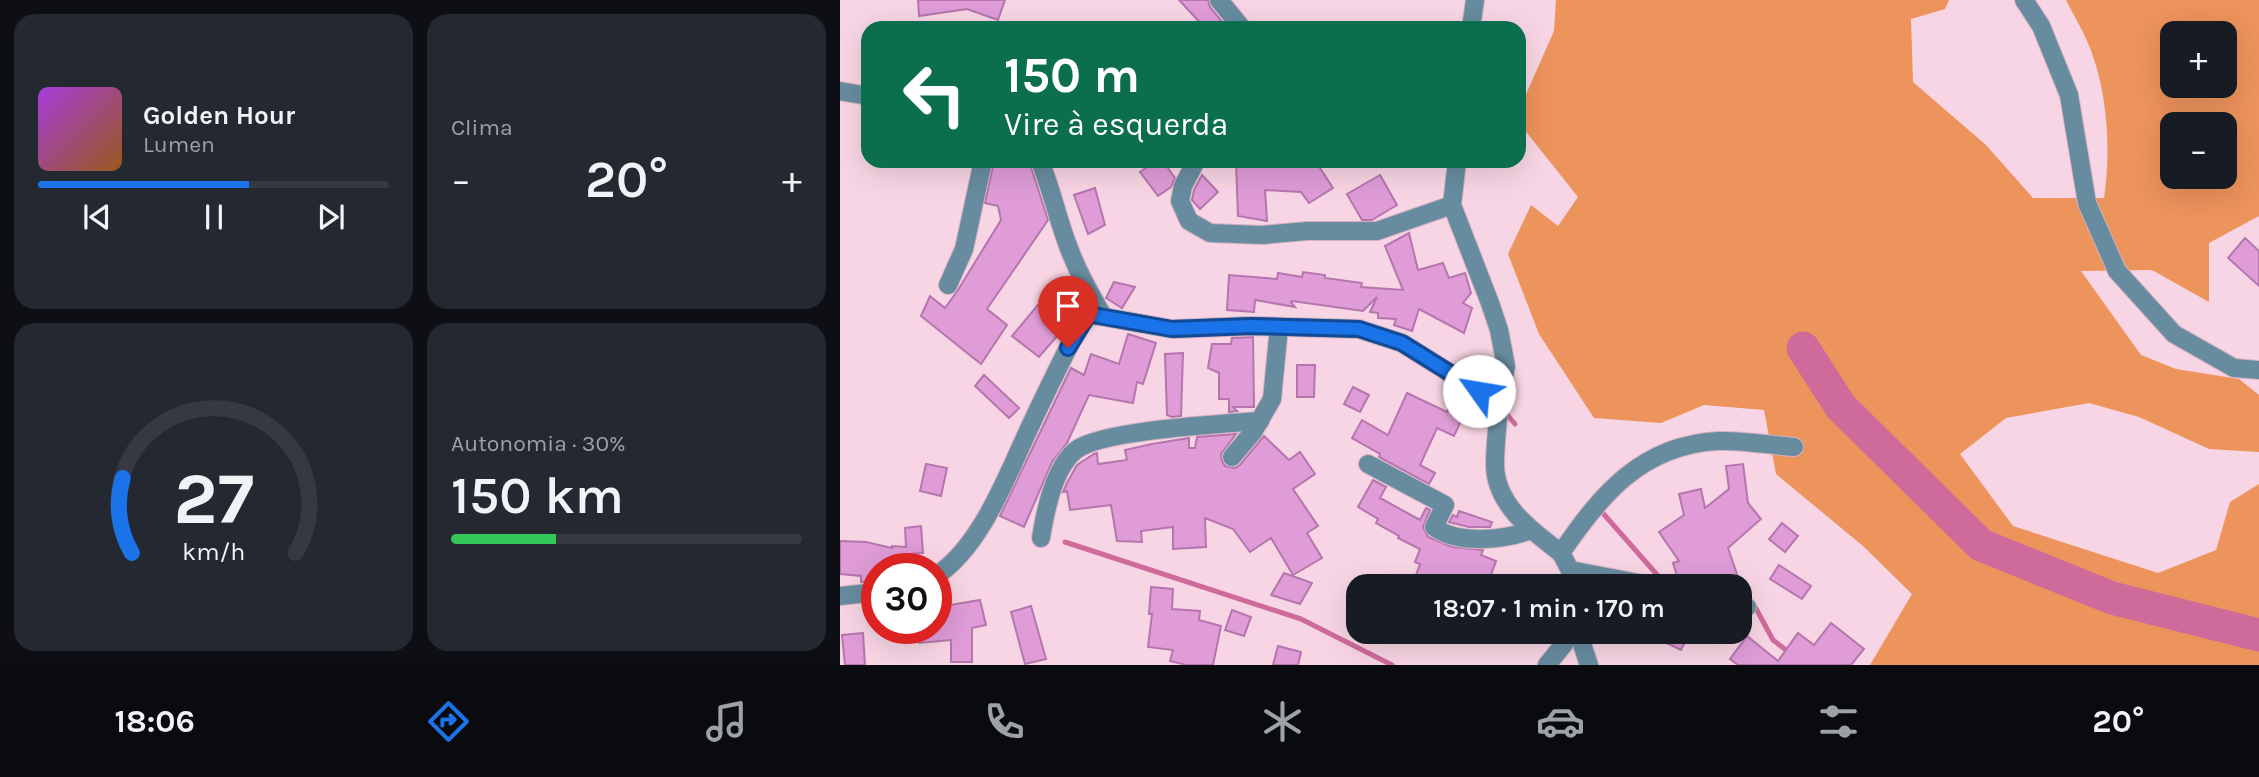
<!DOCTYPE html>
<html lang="pt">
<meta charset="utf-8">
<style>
body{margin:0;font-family:Karla,sans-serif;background:#242831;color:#f1f3f6;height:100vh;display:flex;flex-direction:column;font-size:26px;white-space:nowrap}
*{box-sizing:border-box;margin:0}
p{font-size:23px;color:#9ea1a6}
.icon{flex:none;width:38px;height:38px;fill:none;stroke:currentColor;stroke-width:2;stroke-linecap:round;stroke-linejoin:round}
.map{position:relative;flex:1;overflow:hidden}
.side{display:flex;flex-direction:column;gap:14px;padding:14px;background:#0d0f14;width:840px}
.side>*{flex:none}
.hud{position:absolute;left:21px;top:21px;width:665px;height:147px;border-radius:21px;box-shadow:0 7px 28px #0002;background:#0b6e4f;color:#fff;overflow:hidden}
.buttons{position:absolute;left:1320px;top:21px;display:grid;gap:14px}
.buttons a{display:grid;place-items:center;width:77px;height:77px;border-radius:14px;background:#171b24;box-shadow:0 7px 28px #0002;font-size:35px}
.speed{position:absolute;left:21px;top:553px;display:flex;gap:14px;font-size:35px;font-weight:700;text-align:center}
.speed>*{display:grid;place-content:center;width:91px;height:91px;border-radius:50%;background:#171b24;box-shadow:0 7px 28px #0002;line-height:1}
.speed .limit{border:10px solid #d22;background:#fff;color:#111}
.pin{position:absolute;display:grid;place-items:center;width:60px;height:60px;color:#fff;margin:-72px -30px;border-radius:50% 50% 50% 0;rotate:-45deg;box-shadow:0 0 7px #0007}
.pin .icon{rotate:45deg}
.me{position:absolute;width:77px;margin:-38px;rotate:302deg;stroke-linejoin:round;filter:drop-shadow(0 0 5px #0008)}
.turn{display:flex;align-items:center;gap:24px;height:147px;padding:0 28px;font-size:32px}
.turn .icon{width:91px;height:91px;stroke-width:2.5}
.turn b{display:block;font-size:49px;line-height:60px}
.big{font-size:52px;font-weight:600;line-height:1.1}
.side .tile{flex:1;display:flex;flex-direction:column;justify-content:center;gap:10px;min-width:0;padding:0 24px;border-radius:21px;background:#242831}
.side .dial{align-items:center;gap:0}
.dial svg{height:182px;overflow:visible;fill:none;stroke:#363941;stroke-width:7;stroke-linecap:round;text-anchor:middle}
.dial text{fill:#f1f3f6;stroke:none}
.song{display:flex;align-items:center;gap:21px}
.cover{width:84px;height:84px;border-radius:10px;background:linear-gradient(135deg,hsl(280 70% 55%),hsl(30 70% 35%))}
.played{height:7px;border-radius:4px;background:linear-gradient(90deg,#1a73e8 60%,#363941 60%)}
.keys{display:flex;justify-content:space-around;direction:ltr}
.heat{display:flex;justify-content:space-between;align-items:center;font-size:38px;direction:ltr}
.charge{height:10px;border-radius:5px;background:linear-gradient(90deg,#34c759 30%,#363941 0)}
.side .tiles{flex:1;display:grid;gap:14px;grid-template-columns:repeat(2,1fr)}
.trip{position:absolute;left:506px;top:574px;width:406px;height:70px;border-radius:21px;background:#171b24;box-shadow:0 7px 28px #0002;font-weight:600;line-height:70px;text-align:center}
.tab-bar{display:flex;height:112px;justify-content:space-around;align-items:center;background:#090b0e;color:#9ea1a6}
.tab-bar .icon{width:49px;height:49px}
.tab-bar .active{color:#1a73e8}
.tab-bar b{font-size:32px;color:#f1f3f6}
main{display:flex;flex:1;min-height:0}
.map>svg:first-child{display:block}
.green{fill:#ed935c;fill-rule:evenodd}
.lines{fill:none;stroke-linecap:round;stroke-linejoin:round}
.stream{stroke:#ce6b9b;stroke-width:5}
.river{stroke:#ce6b9b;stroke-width:33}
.building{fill:#df9cd7;stroke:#b575ad;stroke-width:2}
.minor-casing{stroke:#d4b1c1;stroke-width:20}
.tertiary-casing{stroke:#d4b1c1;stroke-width:20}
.minor{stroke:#678c9f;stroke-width:18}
.tertiary{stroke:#678c9f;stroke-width:18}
.route-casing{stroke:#114b97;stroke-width:18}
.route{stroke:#1a73e8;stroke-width:12}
</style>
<main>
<section class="side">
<div class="tiles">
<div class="tile">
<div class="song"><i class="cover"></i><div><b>Golden Hour</b><p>Lumen</p></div></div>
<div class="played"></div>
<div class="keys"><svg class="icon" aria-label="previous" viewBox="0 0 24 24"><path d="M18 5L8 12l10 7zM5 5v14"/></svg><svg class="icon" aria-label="pause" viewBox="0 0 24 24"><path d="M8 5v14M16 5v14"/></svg><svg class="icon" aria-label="next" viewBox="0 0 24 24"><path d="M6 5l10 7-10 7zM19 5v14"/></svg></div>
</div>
<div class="tile"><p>Clima</p>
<div class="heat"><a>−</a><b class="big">20°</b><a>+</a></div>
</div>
<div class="tile dial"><svg viewBox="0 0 100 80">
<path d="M14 69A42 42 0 1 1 86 69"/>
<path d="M14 69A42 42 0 0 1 10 36" stroke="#1a73e8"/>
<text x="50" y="56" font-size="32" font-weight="700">27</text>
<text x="50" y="72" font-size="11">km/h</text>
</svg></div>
<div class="tile"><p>Autonomia · 30%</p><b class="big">150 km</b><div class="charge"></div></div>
</div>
</section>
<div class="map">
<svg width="1419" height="665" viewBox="0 0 1419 665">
<rect width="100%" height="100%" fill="#f8d5e4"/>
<path class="green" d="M716,0h393l-4,9 -34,10 2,63 73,63 47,53h71c7,-47 4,-104 -14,-150 -6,-16 -16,-32 -24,-48h193v216l-50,27v59l-57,-32 -71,1 60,84 35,14 63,10 20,16v57l-50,-3 -70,-32 -50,-14 -83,15 -46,36 53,72 145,47 58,-23 14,-48 29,-18v181h-389l42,-71 -49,-48 -87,-72 -12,-64 -60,-5 -43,18 -67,-5 -55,-84 -31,-80 23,-49 27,21 20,-29 -59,-74v-13l35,-79zM1332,33h52v53h-52zM1332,124h52v53h-52z"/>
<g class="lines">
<g class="stream">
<polyline points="664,411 675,424"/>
<polyline points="761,511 827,586"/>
<polyline points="225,542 461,619 552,665"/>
<polyline points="913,603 933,640 950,653"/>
</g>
<polyline class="river" points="963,348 1001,407 1141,545 1272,598 1419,635"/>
</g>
<g class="building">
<polygon points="78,0 165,0 158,20 127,9 79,16"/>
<polygon points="339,0 368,0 370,7 387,28 365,28"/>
<polygon points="154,161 189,161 208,220 147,309 167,325 141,364 81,316 90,296 105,308 118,290 161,220 158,206 145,203"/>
<polygon points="315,161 323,161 335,178 331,187 318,196 300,172"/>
<polygon points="396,163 432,167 432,163 478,165 493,188 469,203 461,192 425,190 427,221 398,216"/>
<polygon points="362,175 378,192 360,209 352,200 354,190"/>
<polygon points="540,175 557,205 532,220 522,220 507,194"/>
<polygon points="255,188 265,225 248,234 234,195"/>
<polygon points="569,233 578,270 603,263 609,278 625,273 631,293 623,303 632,308 624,333 579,309 572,331 554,325 556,319 538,318 538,313 530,312 537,297 523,311 452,301 451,302 455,307 415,300 414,312 387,310 389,275 437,279 438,273 462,277 463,272 485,275 485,278 522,283 521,287 563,290 545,246"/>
<polygon points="1405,238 1419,251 1419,286 1388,258"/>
<polygon points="274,282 295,287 282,308 266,298"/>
<polygon points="198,305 225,327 199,357 172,336"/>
<polygon points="288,334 316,343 303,384 297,382 293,403 249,395 227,443 212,462 184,527 160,516 231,368 244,375 251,354 279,364"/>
<polygon points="413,337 414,407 393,407 397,411 389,412 389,399 379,399 379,373 368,368 372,344 391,344 392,338"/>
<polygon points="343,353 341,416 332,417 327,415 325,354"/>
<polygon points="457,365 475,365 474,397 457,397"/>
<polygon points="144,375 179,408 169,418 135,386"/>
<polygon points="513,387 529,395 520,412 504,404"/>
<polygon points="567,393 607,412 612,401 627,408 614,436 597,428 580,465 595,473 589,484 539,457 540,454 512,438 522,420 548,435"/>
<polygon points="396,434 381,454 382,461 385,466 395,468 400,465 424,436 449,460 460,452 475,474 453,489 478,526 467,533 482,558 453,575 431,538 410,552 393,529 365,518 366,547 333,549 333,527 301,531 302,542 277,541 271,505 230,510 227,491 223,492 227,483 237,465 254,454 257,453 258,464 287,460 285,450 312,444 349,438 349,448 355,448 357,437"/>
<polygon points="86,464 107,468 101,496 80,491"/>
<polygon points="903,464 908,503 921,519 888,548 899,580 881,586 840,586 833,563 839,561 819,532 844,515 839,494 861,489 865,508 889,489 886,466"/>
<polygon points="533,480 546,487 540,498 580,520 586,508 590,510 583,527 588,537 612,547 643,550 641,555 656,561 647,586 626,580 623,586 572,586 580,564 575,562 580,549 558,538 559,536 536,523 538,519 518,507"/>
<polygon points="619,511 652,522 650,527 629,527 609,522 613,515 617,517"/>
<polygon points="942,523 958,536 945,552 929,539"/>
<polygon points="81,526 83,553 67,554 65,569 37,569 37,581 21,582 21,576 0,574 0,541 26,542 52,548 52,546 66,547 65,528"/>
<polygon points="939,565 971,586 962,599 930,579"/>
<polygon points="444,573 472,583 460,604 431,595"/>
<polygon points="311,587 333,589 332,609 360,611 359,620 381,626 373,665 346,665 330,661 333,650 308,647 312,614 309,614"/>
<polygon points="140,600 146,625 132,628 132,662 111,662 111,640 79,643 78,628 96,628 96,615 106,615 104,606"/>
<polygon points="191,606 206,659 185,664 171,612"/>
<polygon points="392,610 411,617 404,636 385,630"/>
<polygon points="991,623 1024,649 1011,665 898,665 890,659 907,636 938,661 958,633 974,645"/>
<polygon points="803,632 850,632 841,650"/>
<polygon points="23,633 25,665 5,665 2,635"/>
<polygon points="438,646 461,652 458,665 433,665"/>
</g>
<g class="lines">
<defs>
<g id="minor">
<polyline points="379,0 402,28"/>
<polyline points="1184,0 1201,26 1229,95 1247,203 1277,271 1334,334 1394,368 1419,370"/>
<polyline points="631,28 635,0"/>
<polyline points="0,91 28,96"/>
<path d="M200,161c11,27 17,55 27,82 9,26 23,50 36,73"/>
<polyline points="356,161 343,186 340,201 349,221 370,233 422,235 467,231 537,231 612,205"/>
<polyline points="617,161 612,205 650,303 659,330 666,366 659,404"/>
<polyline points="108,285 124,249 143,161"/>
<polyline points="392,457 413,432 432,399 439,327"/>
<path d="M528,464l77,41 -11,22c24,18 70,13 97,3"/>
<path d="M201,538c4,-26 13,-71 35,-88 26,-20 147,-26 184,-29"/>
<polyline points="730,570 814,586"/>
<path d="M96,576c45,-30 70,-98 92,-145 16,-35 33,-69 50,-103l9,-11 6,-2 79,14 79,-3 108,3 43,14 97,61c-1,20 -4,40 -4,60 0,41 37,67 66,89"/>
<path d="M731,586l-1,-16 -9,-17c40,-59 81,-108 157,-112 25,-1 51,4 76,6"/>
<polyline points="0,596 37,592"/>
<polyline points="900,606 907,607"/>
<polyline points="707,665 724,644 728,632"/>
</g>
<polyline id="tertiary" points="738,632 749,665"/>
</defs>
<use href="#minor" class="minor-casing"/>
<use href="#tertiary" class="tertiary-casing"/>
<use href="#minor" class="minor"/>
<use href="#tertiary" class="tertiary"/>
</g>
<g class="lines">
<defs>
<polyline id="route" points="228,348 247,317 253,315 332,329 411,326 519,329 562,343 639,391"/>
</defs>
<use href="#route" class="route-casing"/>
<use href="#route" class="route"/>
</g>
</svg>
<div class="buttons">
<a>+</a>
<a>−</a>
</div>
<div class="speed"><div class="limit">30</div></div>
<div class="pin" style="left:228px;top:348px;background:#d93025"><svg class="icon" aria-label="arrive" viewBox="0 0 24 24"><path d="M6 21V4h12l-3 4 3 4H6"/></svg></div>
<svg class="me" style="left:639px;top:391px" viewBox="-20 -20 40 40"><circle r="19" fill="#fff"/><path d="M0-13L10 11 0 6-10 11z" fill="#1a73e8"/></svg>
<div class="trip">18:07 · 1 min · 170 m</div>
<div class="hud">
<div class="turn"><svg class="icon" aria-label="left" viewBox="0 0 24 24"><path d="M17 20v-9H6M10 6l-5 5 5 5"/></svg><div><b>150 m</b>Vire à esquerda</div></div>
</div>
</div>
</main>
<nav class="tab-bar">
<b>18:06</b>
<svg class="icon active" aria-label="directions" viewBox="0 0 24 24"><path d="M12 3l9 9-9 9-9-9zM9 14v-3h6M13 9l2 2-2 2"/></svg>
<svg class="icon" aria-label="music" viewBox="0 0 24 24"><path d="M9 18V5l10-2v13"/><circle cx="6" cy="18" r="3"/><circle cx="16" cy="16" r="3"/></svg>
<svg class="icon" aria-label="phone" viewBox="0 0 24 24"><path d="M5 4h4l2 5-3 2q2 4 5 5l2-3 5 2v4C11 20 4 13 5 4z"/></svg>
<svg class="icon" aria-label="climate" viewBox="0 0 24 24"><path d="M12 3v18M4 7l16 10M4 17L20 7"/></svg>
<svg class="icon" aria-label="car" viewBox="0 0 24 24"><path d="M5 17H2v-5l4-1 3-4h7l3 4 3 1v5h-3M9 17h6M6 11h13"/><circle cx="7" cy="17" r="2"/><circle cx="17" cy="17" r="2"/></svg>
<svg class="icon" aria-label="filters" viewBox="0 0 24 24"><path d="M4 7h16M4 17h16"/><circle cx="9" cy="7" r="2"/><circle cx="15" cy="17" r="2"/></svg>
<b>20°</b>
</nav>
